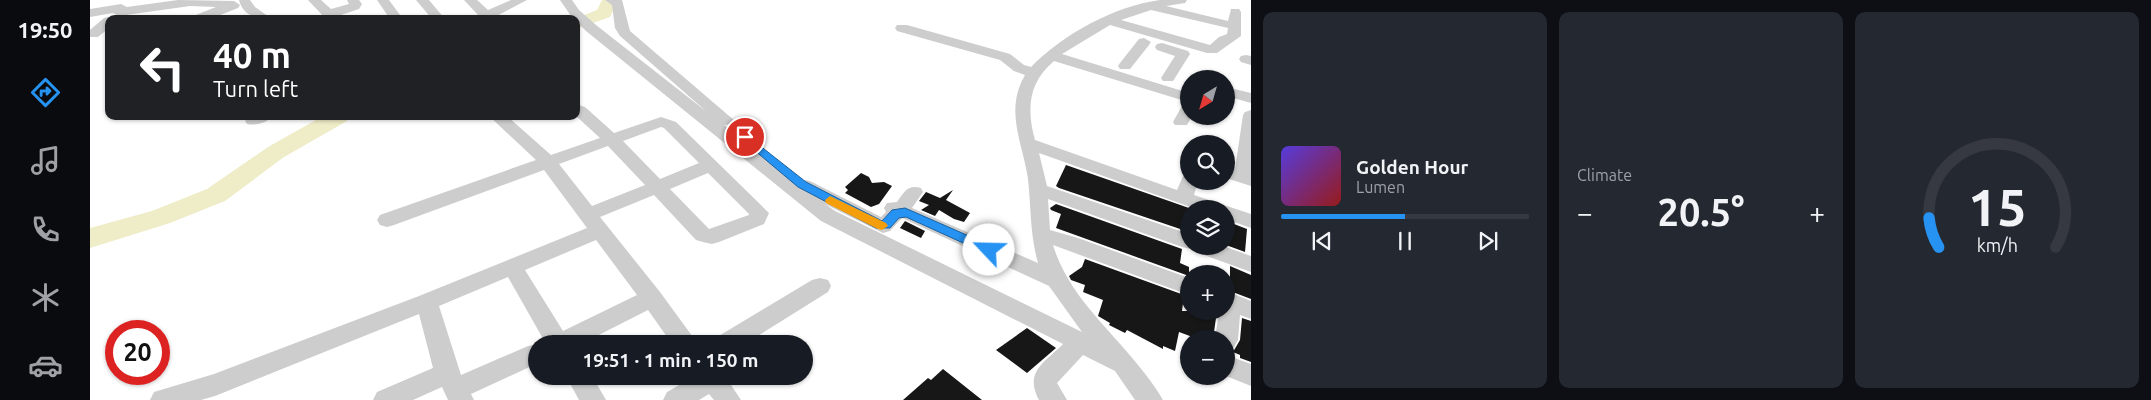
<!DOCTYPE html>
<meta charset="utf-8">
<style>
body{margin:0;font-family:Ubuntu,sans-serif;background:#242831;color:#f1f3f6;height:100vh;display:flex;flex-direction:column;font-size:19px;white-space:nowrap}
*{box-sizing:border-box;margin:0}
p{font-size:16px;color:#9ea1a6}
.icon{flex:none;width:28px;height:28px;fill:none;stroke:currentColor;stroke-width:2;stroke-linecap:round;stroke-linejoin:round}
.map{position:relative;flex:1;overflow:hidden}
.side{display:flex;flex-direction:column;gap:12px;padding:12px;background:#0d0f14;width:900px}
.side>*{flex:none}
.guide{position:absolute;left:15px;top:15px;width:475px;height:105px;border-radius:10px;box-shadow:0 1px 4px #0004;background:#202124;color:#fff;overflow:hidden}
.needle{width:32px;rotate:217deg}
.controls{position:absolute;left:1090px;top:70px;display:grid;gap:10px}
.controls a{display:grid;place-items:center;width:55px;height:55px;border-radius:50%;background:#171b24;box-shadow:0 1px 4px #0004;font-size:25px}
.speed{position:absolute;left:15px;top:320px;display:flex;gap:10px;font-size:25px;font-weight:700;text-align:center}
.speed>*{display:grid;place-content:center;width:65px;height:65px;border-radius:50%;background:#171b24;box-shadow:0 1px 4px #0004;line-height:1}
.speed .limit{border:8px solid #d22;background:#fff;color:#111}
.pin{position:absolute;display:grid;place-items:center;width:42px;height:42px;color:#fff;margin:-21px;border:2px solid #fff;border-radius:50%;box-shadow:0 1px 5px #0007}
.me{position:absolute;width:55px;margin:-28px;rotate:294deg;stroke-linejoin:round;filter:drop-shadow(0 0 4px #0008)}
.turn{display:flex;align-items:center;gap:18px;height:105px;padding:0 25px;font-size:22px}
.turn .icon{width:65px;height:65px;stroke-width:2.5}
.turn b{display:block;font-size:35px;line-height:42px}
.big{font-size:38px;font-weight:600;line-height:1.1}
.side .widget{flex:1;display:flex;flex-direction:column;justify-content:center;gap:8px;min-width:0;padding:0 18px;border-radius:10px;background:#242831}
.side .dial{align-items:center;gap:0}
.dial svg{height:130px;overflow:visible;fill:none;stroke:#363941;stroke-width:7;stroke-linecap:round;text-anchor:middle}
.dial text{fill:#f1f3f6;stroke:none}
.song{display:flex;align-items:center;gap:15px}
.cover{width:60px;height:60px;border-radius:8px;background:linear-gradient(135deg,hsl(250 70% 55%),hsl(0 70% 35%))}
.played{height:5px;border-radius:2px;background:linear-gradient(90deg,#2693f3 50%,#363941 50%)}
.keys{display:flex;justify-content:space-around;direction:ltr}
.heat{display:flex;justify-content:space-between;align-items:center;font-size:28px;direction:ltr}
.side .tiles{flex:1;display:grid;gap:12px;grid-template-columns:repeat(3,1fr)}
.trip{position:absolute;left:438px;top:335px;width:285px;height:50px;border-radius:25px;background:#171b24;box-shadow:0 1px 4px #0004;font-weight:600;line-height:50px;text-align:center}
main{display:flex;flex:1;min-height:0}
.tab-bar{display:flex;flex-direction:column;width:90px;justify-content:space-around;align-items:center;background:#090b0e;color:#9ea1a6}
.tab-bar .icon{width:35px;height:35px}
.tab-bar .current{color:#2693f3}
.tab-bar b{font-size:22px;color:#f1f3f6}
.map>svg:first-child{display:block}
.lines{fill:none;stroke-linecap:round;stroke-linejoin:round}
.river{fill:#efecc8;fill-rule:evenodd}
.building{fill:#171717}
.minor{fill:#cdcdcd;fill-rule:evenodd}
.route{fill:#2693f3;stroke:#19609e}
.slow{fill:#f59e0b}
</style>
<main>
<nav class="tab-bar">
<b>19:50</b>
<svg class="icon current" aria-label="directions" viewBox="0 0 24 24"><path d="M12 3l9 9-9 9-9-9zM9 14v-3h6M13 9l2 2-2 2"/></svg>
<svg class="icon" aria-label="music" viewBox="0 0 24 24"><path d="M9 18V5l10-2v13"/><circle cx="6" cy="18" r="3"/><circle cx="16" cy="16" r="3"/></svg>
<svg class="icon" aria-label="phone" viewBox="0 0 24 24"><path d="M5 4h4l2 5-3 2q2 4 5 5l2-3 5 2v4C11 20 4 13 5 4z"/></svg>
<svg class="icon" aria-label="climate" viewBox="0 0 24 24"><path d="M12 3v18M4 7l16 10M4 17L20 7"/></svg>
<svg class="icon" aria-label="car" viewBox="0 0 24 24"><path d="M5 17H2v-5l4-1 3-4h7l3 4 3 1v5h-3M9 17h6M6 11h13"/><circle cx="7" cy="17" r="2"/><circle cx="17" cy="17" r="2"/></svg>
</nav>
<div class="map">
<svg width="1161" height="400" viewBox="0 0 1161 400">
<rect width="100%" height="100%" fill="#fff"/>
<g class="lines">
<g class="river">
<polygon points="512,0 528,0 520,17 486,29 486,19 484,19 507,10"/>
<polygon points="233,116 260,116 257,121 194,157 135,201 80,223 0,248 0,228 62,211 117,189 178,147"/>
</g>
</g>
<g class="building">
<polygon points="976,165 1099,208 1099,232 969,188 966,186"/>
<polygon points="771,173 779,177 782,183 794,182 802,186 789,204 781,207 755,193 758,190 755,187"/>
<polygon points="863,190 856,200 880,213 874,222 864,219 849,210 845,216 831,210 839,205 829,201 836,192 850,198"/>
<polygon points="966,204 1092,249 1090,263 1099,267 1099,276 966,228 971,214 961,210 960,208"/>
<polygon points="815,221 835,231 831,238 810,228"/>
<polygon points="1136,221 1157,229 1155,252 1136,245"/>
<polygon points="995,259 1094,295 1092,311 1127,311 1123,339 1108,339 1089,332 1085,351 1073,346 1073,349 1037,330 1035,333 1019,325 1020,323 1008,316 1013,300 993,292 995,285 981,280 979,276 992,267"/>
<polygon points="1140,266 1161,275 1161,299 1140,291"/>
<polygon points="1152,318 1161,321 1161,362 1150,358 1150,355 1143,352 1150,340"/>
<polygon points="937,328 966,348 937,373 906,350"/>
<polygon points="853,369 892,400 813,400 838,378 841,380"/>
</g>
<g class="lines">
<g class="minor">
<polygon points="88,0 144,1 150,5 148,8 120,19 102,19 103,16 126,7 100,6 29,16 23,13 0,17 0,9 31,4 37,7"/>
<path d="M149,0h11l5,7 17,12c-15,0 -29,-3 -33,-19z"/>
<polygon points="218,0 231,0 241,9 259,4 257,0 269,0 272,4 269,9 248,16 250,19 236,19"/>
<polygon points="287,0 299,0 313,19 300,19"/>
<polygon points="326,0 339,0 355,19 342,19"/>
<polygon points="374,0 387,0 398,10 421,0 437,0 401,19 383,19 388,15"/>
<path d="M470,0h12l7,10 17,15 111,87 -87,-76 -5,-8 -3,-23 -7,-5h17l8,31 105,90 -2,3 -9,1 75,58 7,-3 6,2 69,35 5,-5 -2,-4 3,-5 10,-1c7,-10 11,-18 24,-14l2,4 -11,16 126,55c-8,-28 -7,-56 -10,-84 -5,-36 -24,-68 -3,-104l-11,-4 -14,-11 -103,-29 -2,-3 2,-3h10l103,29 14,11 7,2c31,-32 83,-61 129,-67 9,0 18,0 27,0l-2,3 -19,3 62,15 3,-12h8l2,3v24l-24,17h-10l-97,-28 -48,29 127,39v23h3l-5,9h-12l-2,-3 10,-18 5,-2 -134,-41c-25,21 -28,47 -19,79l142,50 6,-14 6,-2v7h9l-4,14 57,19v14l-25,-9v-10h-30l-157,-56 8,33 142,48v12h34l28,10v16l-58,-21 -2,-2 -9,-2 -134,-48 2,31 28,8 111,40v17l-136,-50c16,53 61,87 93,130 6,8 12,16 17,25h-28l-20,-29 -32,-16 -26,28 10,17h-28c-15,-28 5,-37 24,-56l-242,-123 -235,-190 -10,-10v-2l-5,-3zM1061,10l77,18 -1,6 -8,3 -9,8 -89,-25zM735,204l58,29 7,-2 12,-13 147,68 33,46 -247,-121z"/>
<polygon points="19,17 24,19 19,19 19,28 8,37 0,37 0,30 14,18"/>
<polygon points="1054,38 1061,42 1059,45 1040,69 1030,69 1028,66 1030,63 1049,39"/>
<polygon points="1072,43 1098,51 1100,54 1083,81 1073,81 1071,78 1085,56 1067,50 1065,47 1067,44"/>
<polygon points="1156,55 1161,56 1161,65 1151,62 1149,59 1151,56"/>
<polygon points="1136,87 1161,93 1161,103 1136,96"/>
<path d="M489,105l6,2 29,26 47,-16 15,5 93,91 -5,11 -45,18 -7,2 -9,-2 -7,-2 -42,-45 -54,22 60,75 38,52h-26l-24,-34 -67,34h-35l-38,-67 -69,29 22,69 67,-29 10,-2h-2v20l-65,30 3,6h-26l-6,-13 -29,13h-40l4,-8 56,-24 -14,-54 -204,82 -14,4h-51l4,-8 60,-18 205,-78 168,-68 -43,-58 -150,55 -7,2 -7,-2 -3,-5 3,-5 156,-55 -47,-44h18l44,39 49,-17 -24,-22v-10zM571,127l3,1 35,35 -39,16 -37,-38zM518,146l37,39 -53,21 -33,-42zM618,173l41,41v1l-40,14 -39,-40zM506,240l41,55 -74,36 -38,-61z"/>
<polygon points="1161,110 1161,186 1136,178 1136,166 1145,169 1153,115 1155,112"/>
<path d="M160,116h22c-5,7 -16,10 -25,8l-2,-3z"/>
<polygon points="730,278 738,280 741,286 738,292 655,344 623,344 627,337 722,280"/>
<polygon points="1136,291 1161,301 1161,319 1150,315 1148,340 1144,347 1136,350 1136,339 1125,339 1129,311 1136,311"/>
<polygon points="1136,355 1161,364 1161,386 1136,376"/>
<polygon points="476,376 502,376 516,400 489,400"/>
<polygon points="605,376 635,376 651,400 624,400 619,394 609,400 573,400 577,392"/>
</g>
</g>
<polygon class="route" points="655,134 716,182 792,221 802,210 815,208 904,247 905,250 904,253 895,253 816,217 809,218 800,228 786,228 708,187 651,139 650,137"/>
<polygon class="slow" points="740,196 796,223 798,226 792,230 788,229 736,203 735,200"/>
</svg>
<div class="controls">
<a><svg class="needle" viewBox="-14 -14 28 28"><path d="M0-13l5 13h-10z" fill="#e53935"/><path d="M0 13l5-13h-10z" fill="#9ea1a6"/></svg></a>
<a><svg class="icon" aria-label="search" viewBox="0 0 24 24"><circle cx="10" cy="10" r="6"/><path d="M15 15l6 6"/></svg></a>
<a><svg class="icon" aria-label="layers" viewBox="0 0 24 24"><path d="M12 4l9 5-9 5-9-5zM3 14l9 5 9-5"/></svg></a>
<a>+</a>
<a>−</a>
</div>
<div class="speed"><div class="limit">20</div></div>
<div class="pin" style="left:655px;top:137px;background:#d93025"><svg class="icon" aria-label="arrive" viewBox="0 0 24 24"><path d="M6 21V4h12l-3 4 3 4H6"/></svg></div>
<svg class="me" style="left:899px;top:250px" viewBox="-20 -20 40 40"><circle r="19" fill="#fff"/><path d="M0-13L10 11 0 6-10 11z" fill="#2693f3"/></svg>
<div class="trip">19:51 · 1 min · 150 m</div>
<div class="guide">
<div class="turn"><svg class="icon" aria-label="left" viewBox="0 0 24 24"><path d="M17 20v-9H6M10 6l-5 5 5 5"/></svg><div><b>40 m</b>Turn left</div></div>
</div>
</div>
<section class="side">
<div class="tiles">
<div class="widget">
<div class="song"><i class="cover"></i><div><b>Golden Hour</b><p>Lumen</p></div></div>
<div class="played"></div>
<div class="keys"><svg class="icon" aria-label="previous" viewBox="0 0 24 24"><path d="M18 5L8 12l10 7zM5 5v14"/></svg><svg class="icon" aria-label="pause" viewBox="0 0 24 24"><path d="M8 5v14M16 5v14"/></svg><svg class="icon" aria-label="next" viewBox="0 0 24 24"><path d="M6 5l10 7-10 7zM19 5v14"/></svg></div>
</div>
<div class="widget"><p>Climate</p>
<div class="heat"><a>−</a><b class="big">20.5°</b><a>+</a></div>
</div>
<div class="widget dial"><svg viewBox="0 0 100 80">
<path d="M14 69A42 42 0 1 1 86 69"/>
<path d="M14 69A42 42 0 0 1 8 51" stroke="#2693f3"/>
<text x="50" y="56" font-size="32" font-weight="700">15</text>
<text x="50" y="72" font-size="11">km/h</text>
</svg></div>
</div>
</section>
</main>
